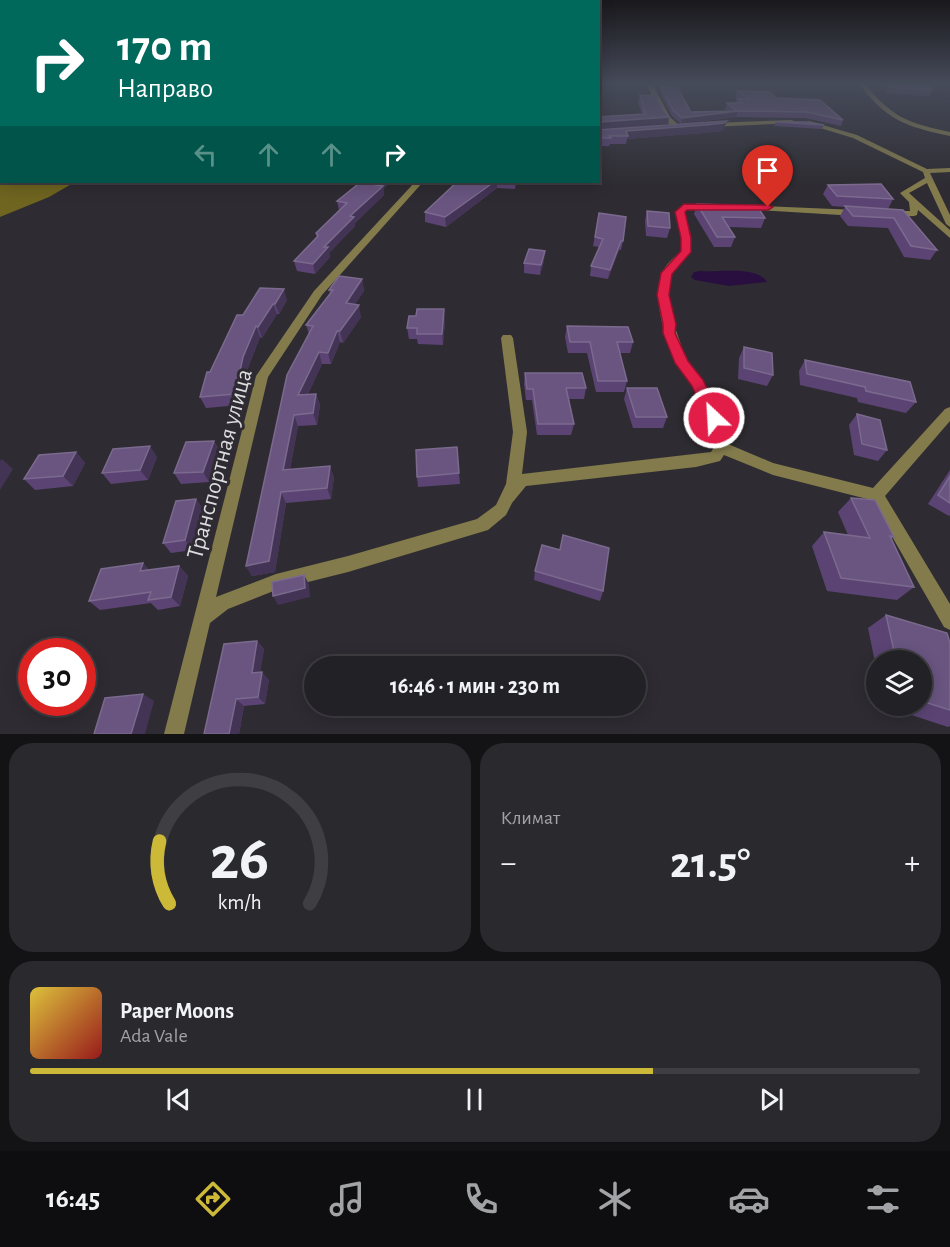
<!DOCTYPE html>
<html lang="ru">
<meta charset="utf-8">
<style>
body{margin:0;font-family:"Alegreya Sans",sans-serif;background:#2a292e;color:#f1f3f6;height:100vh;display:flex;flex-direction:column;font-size:22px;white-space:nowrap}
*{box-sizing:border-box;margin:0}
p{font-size:20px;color:#a2a3a7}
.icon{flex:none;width:33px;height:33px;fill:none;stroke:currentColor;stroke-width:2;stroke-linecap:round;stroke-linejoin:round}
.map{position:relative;height:734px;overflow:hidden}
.side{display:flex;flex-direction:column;gap:9px;padding:9px;background:#131215;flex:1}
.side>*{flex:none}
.guide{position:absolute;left:0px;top:0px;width:600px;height:183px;box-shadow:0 3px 15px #0003,0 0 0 2px #3f3e43;background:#00695c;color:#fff;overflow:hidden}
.tools{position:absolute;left:866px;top:650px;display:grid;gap:12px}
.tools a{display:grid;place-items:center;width:66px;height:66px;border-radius:50%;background:#222126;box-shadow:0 3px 15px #0003,0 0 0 2px #3f3e43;font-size:30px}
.speed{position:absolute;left:18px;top:638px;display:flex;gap:12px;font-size:30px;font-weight:700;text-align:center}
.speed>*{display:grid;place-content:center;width:78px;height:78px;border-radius:50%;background:#222126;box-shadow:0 3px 15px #0003,0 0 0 2px #3f3e43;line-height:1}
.speed .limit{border:9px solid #d22;background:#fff;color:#111}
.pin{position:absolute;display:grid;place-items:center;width:51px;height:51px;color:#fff;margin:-62px -26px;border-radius:50% 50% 50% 0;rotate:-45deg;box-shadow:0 0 6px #0007}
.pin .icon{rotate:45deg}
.me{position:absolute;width:66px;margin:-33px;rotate:335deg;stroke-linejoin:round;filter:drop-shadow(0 0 4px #0008)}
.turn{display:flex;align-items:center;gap:21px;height:126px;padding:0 18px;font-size:27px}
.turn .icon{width:78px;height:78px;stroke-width:2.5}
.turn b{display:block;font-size:42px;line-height:51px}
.lanes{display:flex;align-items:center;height:57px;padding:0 18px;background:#0003;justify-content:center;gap:30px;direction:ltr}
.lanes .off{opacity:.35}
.big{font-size:45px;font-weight:700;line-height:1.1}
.side .widget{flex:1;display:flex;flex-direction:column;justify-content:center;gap:9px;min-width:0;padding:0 21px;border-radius:24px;background:#2a292e}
.side .dial{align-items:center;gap:0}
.dial svg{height:156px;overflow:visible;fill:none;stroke:#3f3e43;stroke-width:7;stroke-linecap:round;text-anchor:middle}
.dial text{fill:#f1f3f6;stroke:none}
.song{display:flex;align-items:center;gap:18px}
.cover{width:72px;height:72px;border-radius:9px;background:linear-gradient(135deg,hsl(50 70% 55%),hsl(0 70% 35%))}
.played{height:6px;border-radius:3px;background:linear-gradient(90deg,#cdb938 70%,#3f3e43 70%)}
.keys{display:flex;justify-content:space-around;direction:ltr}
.heat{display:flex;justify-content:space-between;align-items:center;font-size:33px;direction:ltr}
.side .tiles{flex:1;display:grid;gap:9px;grid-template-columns:1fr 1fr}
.widget:last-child{grid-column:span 2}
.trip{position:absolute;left:304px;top:656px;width:342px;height:60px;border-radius:30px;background:#222126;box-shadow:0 3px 15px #0003,0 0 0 2px #3f3e43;font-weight:700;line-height:60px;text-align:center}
.tabs{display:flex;height:96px;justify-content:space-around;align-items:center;background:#0e0d0f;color:#a2a3a7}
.tabs .icon{width:42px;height:42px}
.tabs .current{color:#cdb938}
.tabs b{font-size:27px;color:#f1f3f6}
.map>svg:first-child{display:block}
.forest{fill:#6f6420}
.water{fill:#280f3f}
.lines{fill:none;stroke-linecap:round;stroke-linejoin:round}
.street{fill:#837b4c;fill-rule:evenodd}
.wall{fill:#5b4474}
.shaded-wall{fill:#433455}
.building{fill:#695580;stroke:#7b6a8e;stroke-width:1.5}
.route{fill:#e11d48;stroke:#92132f;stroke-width:1.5}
.labels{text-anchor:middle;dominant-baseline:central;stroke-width:6;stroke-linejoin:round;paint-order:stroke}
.street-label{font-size:24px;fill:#dddcdf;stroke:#2e2c32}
</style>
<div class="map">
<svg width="950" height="734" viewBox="0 0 950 734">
<rect width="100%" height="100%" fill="#2e2c32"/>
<polygon class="forest" points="0,83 2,182 75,182 49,197 0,217"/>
<path class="water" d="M700,271c17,2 57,-6 67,11l-38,4 -34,-6 -4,-3 3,-5z"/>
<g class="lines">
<g class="street">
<path d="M646,83h6l18,34 10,9v2c-18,0 -27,-31 -34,-45z"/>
<path d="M858,83h6c28,34 43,40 86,49v4c-46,-10 -62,-15 -92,-53z"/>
<polygon points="792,120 795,122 794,123 710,127 707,125 710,123"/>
<polygon points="809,121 857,135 927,169 950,168 950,172 930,173 950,215 950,227 946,224 927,183 909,193 950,230 950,238 918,210 917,215 914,216 892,217 888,214 892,211 910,211 909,202 900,193 925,178 923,172 853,138 807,124 806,123"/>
<path d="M415,182h8l-101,113 -54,82 -52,220 60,-23 72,-18 129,-37 19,-14 10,-21 7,-52 -12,-94 2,-3h8l2,3 14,94 -5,42 189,-22 4,-6c-6,-19 -12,-39 -21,-57 -5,-10 -13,-18 -18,-27 -11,-21 -25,-68 -13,-91 4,-8 12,-14 18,-20l1,-13 -6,-26 8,-7h26l4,2 -1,2h-27l-2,3 6,26 1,13 -18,20 -4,10 -1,11 4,27 13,37 24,38 19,50 45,19 100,25 72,-79 5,-2v14l-65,75 65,108v26l-6,-3 -73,-127 -98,-25 -49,-20 -4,6 -24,6 -170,19 -14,17 -6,12 -18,15 -140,42 -72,18 -48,19 -18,14 -26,111h-20l92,-358 58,-85z"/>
<polygon points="739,205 857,210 861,213 857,216 742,209 738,207"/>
</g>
</g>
<g class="wall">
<polygon points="866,83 926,83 932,90 929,96 886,93 887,86 868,85"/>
<polygon points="661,87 691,112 728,111 725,109 727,103 736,103 737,99 739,99 735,96 737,91 776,98 843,120 841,126 805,118 736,117 681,124 672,116 660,92"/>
<polygon points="640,95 664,111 669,117 668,124 642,114 638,103"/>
<polygon points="776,122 824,125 822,129 774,126"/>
<polygon points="724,128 722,131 703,133 627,139 626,144 610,144 609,146 598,146 598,130"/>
<polygon points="598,152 601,174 599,183 580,182 598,182"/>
<polygon points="357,182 390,182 384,188 384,195 355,223 355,226 329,253 330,257 315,274 297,271 294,261 317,238 316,233 339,210 337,201 357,184"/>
<polygon points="457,182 516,182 515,189 497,188 446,227 425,222 425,212"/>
<polygon points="828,185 893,199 888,209 937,250 930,260 904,257 888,228 848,226 840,216 845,207 832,206 823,194"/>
<polygon points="697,204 765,218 761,228 729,227 735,237 731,247 714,247 694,214"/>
<polygon points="647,211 670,228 667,238 646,236 645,221"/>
<polygon points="599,213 623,241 621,250 619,250 608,279 590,276 591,266 599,247 593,246"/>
<polygon points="544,261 540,275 524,273 524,263"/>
<polygon points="362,279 364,291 355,304 361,317 343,343 340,342 331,364 322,364 308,394 316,394 320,405 317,425 298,426 290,469 334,477 331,499 286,503 275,572 252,576 246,566 309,334 306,325 330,294 329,290"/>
<polygon points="260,288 287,300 279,314 277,314 262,338 260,337 248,368 240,405 206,408 200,397 210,372"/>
<polygon points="445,320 443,345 418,344 417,339 409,339 407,328"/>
<polygon points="567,326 633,342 630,353 620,353 627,381 624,392 596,392 587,353 568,353 565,337"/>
<polygon points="744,347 773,375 767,386 738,379 739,358"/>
<polygon points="805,360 916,402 906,413 858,402 857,398 800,385 799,371"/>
<polygon points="525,373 586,388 584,399 569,399 574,424 571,435 537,435 532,400 526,400 524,384"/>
<polygon points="627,388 667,417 663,428 633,428 624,399"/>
<polygon points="857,414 887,450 878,461 854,455 849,425"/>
<polygon points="214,441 220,451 209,482 181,484 174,473"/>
<polygon points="76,452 85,463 73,486 35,490 24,479"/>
<polygon points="157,457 148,480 111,484 102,473"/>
<polygon points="950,470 950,515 949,516 928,504"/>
<polygon points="459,473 460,484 418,487 417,477"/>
<polygon points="851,498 894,537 891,539 914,587 897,600 827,591 812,546 824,532 848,535 838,512"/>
<polygon points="196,499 203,509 193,550 171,553 163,543"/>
<polygon points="143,563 149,570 179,566 188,576 180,606 158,610 151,603 100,610 89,601"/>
<polygon points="535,571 603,591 600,601 534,580"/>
<polygon points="886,615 950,643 950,726 948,727 884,706 883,705 921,705 921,660 876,660 876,667 868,628"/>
<polygon points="257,641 264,649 260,672 269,680 265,704 244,706 239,734 204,734"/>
</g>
<g class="shaded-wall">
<polygon points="738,111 736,117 681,124 682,118"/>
<polygon points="669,117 668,124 598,130 599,122"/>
<polygon points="727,121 724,128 722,131 703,133 627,139 628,136 626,131"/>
<polygon points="380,182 390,182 384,188 384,195 355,223 355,226 329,253 330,257 315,274 313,264 324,247"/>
<polygon points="494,182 497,182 497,188 446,227 445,217"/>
<polygon points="621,241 619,250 608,279 610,270"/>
<polygon points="545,251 544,261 540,275 541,265"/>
<polygon points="362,279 364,291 348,314 346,303"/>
<polygon points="284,289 287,300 279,314 275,304"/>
<polygon points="273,304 277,314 262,338 258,327"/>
<polygon points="359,305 361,317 343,343 340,331"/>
<polygon points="444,309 445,320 443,345 442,334"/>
<polygon points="256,326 260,337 248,368 240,405 235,394 243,357"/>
<polygon points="337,331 340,342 331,364 328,353"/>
<polygon points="319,352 322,364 302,407 298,395"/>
<polygon points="316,394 320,405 317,425 313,413"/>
<polygon points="294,415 298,426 288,481 283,470"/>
<polygon points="214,441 220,451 209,482 203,472"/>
<polygon points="150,446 157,457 148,480 140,470"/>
<polygon points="76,452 85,463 73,486 63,476"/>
<polygon points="2,459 13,469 0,490 0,461"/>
<polygon points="330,466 334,477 331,499 327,488"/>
<polygon points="281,492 286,503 275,572 252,576 246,566"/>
<polygon points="196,499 203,509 193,550 185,540"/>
<polygon points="143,563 152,573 140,571"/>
<polygon points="179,566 188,576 180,606 171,597"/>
<polygon points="304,575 309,584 310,597 278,605 273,596"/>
<polygon points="257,641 264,649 259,680 252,673"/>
<polygon points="262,672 269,680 265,704 258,697"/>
<polygon points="143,694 154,701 145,734 131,734"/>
<polygon points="236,699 244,706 239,734 229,734"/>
</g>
<g class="building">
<polygon points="889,83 926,83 932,90 889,87"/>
<polygon points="661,87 677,87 691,112 737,111 727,103 742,103 737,99 749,99 737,91 770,92 776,98 820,100 843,120 807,112 738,111 682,118 673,110"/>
<polygon points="640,95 655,96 664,111 669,117 599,122 598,125 598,117 645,114"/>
<polygon points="727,121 724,123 705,125 626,131 628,136 609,136 611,138 598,138 598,130"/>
<polygon points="776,122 807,122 824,125"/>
<polygon points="598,152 601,155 601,174 598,174"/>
<polygon points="361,182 380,182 376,185 383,186 350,216 354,217 324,247 328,247 313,264 294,261 318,236 316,233 347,203 337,201"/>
<polygon points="457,182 494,182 445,217 425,212"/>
<polygon points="881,184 893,199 837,196 828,185"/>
<polygon points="697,204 757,206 765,218 722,217 735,237 717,237"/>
<polygon points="845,206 903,210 937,250 911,246 894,218 853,216"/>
<polygon points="647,211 669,213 670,228 648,226"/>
<polygon points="599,213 626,217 623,241 621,241 610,270 591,266 603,239 595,237"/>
<polygon points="529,249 545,251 541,265 524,263"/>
<polygon points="339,276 362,279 346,303 359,305 340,331 337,331 328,353 319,352 298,395 316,394 313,413 294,415 283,470 330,466 327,488 281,492 269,561 246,566 287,375 313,326 306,325 333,290 329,290"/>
<polygon points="260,288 284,289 275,304 273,304 258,327 256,326 243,357 235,394 200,397 207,372 210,372 237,315 243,315"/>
<polygon points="417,309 444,309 442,334 417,334 417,328 407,328 409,316 416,316"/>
<polygon points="567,326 628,327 633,342 617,342 627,381 598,381 590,342 570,342"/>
<polygon points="744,347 772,353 773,375 744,368"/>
<polygon points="805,360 910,382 916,402 866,391 865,387 807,374"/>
<polygon points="525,373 582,373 586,388 566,388 574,424 538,424 533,389 527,389"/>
<polygon points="627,388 657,388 667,417 636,417"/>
<polygon points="857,414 880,420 887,450 862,444"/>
<polygon points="214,441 203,472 174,473 186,442"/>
<polygon points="150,446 140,470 102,473 113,449"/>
<polygon points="457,447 459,473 417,477 416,450"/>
<polygon points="76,452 63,476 24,479 39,455"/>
<polygon points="950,476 950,503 938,495"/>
<polygon points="851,498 875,500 894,537 890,536 914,587 841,578 824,532 870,538"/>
<polygon points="196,499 185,540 163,543 176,501"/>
<polygon points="563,535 609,548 603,591 535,571 542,545 560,550"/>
<polygon points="143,563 140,571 179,566 171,597 148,600 151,592 89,601 101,569"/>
<polygon points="304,575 305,588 273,596 272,582"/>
<polygon points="886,615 947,633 950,643 950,710 921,701 921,660 896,660"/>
<polygon points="257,641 252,673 262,672 258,697 236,699 229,734 204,734 224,644"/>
<polygon points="143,694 131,734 94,734 105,698"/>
</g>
<linearGradient id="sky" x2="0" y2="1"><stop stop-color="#19181c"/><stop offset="0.45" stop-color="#464b5a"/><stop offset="1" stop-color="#464b5a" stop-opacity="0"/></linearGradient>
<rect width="950" height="186" fill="url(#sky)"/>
<polygon class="route" points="684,204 768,205 773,207 768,210 687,210 685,212 691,238 691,252 672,274 669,295 676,324 675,333 688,361 703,380 721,418 719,422 708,422 692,386 675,363 663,333 663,324 657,295 661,273 681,251 681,238 675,212"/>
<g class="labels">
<g class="street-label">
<text transform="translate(220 464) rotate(-75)">Транспортная улица</text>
</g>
</g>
</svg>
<div class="tools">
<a><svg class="icon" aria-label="layers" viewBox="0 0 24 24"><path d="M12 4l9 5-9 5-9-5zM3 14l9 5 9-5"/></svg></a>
</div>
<div class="speed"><div class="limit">30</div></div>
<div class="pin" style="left:768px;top:207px;background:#d93025"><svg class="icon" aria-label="arrive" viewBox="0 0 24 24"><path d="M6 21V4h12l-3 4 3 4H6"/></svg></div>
<svg class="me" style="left:714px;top:418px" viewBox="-20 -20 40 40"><circle r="17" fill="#e11d48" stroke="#fff" stroke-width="3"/><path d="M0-11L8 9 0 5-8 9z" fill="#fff"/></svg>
<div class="trip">16:46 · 1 мин · 230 m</div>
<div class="guide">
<div class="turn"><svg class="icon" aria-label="right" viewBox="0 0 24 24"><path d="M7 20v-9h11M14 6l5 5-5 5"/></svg><div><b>170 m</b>Направо</div></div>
<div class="lanes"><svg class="icon off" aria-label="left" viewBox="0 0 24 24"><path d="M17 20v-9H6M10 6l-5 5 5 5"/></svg><svg class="icon off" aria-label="ahead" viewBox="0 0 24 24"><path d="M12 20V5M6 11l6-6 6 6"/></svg><svg class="icon off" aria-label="ahead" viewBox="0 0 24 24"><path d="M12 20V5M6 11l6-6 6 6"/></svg><svg class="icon" aria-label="right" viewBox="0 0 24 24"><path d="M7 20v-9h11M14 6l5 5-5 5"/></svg></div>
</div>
</div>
<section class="side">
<div class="tiles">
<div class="widget dial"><svg viewBox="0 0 100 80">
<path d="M14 69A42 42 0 1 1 86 69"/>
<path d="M14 69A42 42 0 0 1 9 37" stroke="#cdb938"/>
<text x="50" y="56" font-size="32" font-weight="700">26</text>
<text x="50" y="72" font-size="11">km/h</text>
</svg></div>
<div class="widget"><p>Климат</p>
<div class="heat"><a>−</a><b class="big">21.5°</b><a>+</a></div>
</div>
<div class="widget">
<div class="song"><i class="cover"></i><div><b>Paper Moons</b><p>Ada Vale</p></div></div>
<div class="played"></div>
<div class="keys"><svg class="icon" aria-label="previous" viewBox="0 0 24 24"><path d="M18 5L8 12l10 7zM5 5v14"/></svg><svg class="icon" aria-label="pause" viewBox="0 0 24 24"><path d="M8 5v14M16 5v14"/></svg><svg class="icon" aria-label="next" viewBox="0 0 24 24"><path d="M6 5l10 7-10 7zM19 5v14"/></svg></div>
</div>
</div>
</section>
<nav class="tabs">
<b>16:45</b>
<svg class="icon current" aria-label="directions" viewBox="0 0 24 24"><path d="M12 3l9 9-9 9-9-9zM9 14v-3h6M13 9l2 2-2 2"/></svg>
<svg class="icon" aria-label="music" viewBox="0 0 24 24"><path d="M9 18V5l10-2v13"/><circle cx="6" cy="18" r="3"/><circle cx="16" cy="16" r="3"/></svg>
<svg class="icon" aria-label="phone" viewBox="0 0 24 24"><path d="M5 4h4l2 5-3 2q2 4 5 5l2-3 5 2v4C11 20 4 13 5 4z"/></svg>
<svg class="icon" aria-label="climate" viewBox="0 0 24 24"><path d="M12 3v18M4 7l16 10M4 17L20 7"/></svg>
<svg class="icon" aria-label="car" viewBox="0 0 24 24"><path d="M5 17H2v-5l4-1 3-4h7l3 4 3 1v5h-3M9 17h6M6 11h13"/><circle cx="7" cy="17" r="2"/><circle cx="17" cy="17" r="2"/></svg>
<svg class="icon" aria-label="filters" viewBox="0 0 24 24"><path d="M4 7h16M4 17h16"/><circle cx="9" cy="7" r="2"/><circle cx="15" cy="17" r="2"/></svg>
</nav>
